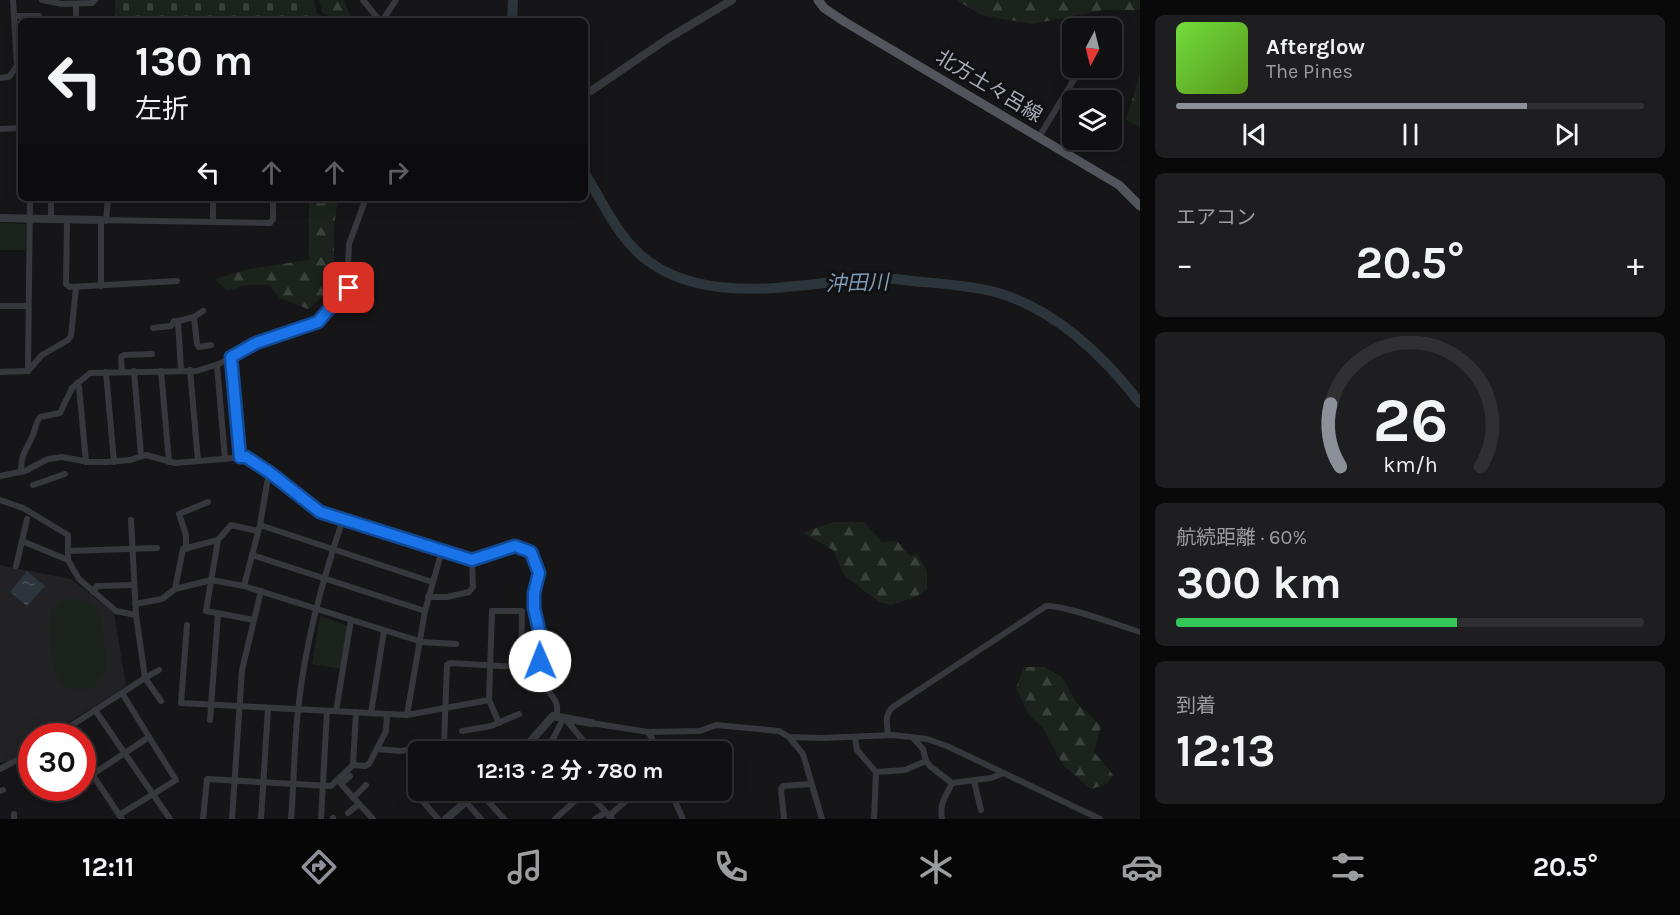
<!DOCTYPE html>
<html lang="ja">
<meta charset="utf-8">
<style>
body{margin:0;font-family:Karla,"Noto Sans JP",sans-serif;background:#1e1e20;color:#f1f3f6;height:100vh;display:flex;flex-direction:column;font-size:22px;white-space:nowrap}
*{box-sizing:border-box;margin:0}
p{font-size:20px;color:#9c9d9f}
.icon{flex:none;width:33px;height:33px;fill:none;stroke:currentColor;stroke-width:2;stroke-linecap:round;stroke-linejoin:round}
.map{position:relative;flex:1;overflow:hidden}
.side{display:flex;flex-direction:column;gap:15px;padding:15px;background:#09090a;width:540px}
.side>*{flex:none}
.hud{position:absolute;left:18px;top:18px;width:570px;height:183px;border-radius:9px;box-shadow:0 3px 15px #0003,0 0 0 2px #303032;background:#101012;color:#f1f3f6;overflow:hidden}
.needle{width:39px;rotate:187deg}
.controls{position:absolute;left:1062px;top:18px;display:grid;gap:12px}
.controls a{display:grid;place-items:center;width:60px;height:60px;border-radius:9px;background:#101012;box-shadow:0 3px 15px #0003,0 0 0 2px #303032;font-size:30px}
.speed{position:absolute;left:18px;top:723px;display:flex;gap:12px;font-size:30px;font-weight:700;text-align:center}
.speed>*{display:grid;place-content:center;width:78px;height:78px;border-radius:50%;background:#101012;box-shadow:0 3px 15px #0003,0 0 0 2px #303032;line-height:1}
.speed .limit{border:9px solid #d22;background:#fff;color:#111}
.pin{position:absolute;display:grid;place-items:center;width:51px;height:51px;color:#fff;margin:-26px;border-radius:12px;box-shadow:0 3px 9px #0006}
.me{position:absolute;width:66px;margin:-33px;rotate:359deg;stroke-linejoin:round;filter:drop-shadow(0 0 4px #0008)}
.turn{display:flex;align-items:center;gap:21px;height:126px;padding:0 18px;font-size:27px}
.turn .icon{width:78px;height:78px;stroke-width:2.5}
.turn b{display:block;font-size:42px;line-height:51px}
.lanes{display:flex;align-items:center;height:57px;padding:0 18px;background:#0003;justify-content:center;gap:30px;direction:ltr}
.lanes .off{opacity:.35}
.big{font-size:45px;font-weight:700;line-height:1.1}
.side .tile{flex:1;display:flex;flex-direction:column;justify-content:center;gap:9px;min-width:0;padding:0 21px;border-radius:9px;background:#1e1e20}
.side .dial{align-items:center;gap:0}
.dial svg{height:156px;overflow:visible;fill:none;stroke:#303032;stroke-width:7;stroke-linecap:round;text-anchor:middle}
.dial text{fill:#f1f3f6;stroke:none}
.song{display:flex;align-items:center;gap:18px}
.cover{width:72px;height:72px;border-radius:9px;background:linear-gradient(135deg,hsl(100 70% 55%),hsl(90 70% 35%))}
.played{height:6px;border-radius:3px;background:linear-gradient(90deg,#8c9099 75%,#303032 75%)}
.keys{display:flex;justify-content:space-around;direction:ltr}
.heat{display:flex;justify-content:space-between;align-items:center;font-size:33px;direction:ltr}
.charge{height:9px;border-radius:4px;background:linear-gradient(90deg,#34c759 60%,#303032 0)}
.trip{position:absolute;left:408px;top:741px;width:324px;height:60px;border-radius:9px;background:#101012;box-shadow:0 3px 15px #0003,0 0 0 2px #303032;font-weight:700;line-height:60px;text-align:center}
.menu{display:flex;height:96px;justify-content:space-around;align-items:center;background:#060607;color:#9c9d9f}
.menu .icon{width:42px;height:42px}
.menu .active{color:#8c9099}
.menu b{font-size:27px;color:#f1f3f6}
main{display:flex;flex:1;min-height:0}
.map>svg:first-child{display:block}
.built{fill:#222225}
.forest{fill:url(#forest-firs)}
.cemetery{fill:url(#cemetery-stones)}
.green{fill:#1c231d}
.water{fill:url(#water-ripples)}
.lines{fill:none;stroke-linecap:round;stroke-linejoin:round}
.stream{stroke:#2c353c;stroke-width:1.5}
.river{stroke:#2c353c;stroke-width:10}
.minor{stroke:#37383d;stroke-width:6}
.tertiary{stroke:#37383d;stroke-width:8}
.primary{stroke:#53555c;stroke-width:9}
.route-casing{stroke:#114b97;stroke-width:15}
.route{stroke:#1a73e8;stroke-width:10}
.labels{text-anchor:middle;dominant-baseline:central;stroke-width:6;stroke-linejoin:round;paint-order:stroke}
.street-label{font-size:20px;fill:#a8adb8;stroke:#111113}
.water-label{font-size:21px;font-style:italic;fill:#7f9bb3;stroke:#111113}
</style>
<main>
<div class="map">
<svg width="1140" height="819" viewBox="0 0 1140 819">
<defs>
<pattern id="forest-firs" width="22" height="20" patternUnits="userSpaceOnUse" patternTransform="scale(1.5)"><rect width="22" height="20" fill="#1c231d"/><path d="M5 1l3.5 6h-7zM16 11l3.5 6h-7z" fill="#3a403c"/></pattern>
<pattern id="cemetery-stones" width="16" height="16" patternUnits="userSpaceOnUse" patternTransform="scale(1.5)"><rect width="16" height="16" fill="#1c231d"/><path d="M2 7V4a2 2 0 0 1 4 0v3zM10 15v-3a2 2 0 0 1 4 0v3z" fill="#3a403c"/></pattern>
<pattern id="water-ripples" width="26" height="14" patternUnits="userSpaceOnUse" patternTransform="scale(1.5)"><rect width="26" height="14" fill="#2c353c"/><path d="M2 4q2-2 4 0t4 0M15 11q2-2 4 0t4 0" fill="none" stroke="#485056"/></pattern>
</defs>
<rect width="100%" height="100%" fill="#161618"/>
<polygon class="built" points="0,565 71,579 114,613 126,686 47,736 32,736 31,747 11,760 0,763"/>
<g class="forest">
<polygon points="319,0 344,0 352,21 336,21 322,12"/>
<polygon points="957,0 1140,0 1140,10 1104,10 1032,24 981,15"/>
<polygon points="1140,74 1140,127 1126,120"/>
<polygon points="304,198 338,198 334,226 334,279 331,290 308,309 280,298 269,285 246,285 227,291 215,279 249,269 309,260 309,203"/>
<polygon points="833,522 864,522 882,542 897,541 910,556 917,553 927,571 927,589 916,597 891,605 879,602 844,575 833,550 803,533"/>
<polygon points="1024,667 1044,667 1062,677 1076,702 1101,726 1094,752 1113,775 1107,784 1091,789 1063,765 1043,728 1029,715 1016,688"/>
</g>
<polygon class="cemetery" points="115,0 314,0 316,13 328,19 329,21 115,21"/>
<g class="green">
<polygon points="0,223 26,224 25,250 0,250"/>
<path d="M77,598l15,6 9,13 6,52 -14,19c-5,1 -13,3 -18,2 -29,-5 -25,-57 -25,-79l11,-11z"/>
<polygon points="320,616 348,626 341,669 312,664"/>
</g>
<polygon class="water" points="27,571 45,586 27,606 10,592"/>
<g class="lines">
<polyline class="stream" points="1137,399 1140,397"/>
<g class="river">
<polyline points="512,21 513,0"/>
<path d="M585,174c19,30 34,66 63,87 63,46 154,22 225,17 16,-1 34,3 50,4 24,2 49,4 72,10 59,16 109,64 145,111"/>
</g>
<g class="minor">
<polyline points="42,0 62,4 92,3 95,0"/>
<polyline points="363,0 380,21"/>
<polyline points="76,4 76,21"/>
<polyline points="14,16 39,16"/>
<polyline points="382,21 396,0"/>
<polyline points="1112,41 1115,42 1121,40"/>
<polyline points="0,78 9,77 17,66 13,0"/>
<polyline points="0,129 21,128"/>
<polyline points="1039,137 1081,68"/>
<polyline points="51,219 51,198"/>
<polyline points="67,219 66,284 70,287 177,281"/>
<polyline points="106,221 108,198"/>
<polyline points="213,222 213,198"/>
<polyline points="101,286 101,220 270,223 273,219 273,198"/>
<polyline points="0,306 28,306"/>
<polyline points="194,317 203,311"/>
<polyline points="153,328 171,326 174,321 178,321"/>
<polyline points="231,357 240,457"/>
<polyline points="217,365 225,459"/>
<polyline points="181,370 178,321 194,317 197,344 199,347 211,345"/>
<polyline points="190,370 198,461"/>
<polyline points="28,371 42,355 68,340 71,336 76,288"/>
<polyline points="134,371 141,455"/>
<polyline points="161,371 169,462"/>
<polyline points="0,372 28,371 30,198"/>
<polyline points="106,372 114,462"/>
<polyline points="122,372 121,357 124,355 152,354"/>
<polyline points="77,383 79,387 86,462"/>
<path d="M21,472c0,-19 5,-21 12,-37 2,-6 3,-13 7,-18l20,-4 12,-25 18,-15 107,-2 24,-8 35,-20 59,-20 32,-32 2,-47 17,-46"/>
<path d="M0,476l25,-5 23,-12 14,-2 27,5h18l23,-2 16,-5 29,8 71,-6 74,55 152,48 43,-14c36,4 16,43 20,65 1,6 3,12 4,18 2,18 -3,38 5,55 6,12 17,17 12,32"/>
<polyline points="33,485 65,474"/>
<polyline points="0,500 23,508 68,535 68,560 79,579 116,611 136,615 145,678 55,736"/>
<polyline points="27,519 22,541 68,560"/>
<polyline points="131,520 136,615"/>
<polyline points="260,525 432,582"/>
<polyline points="218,540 206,611 254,620"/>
<polyline points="186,549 186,535 179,514 208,502"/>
<polyline points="68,551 157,548"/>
<polyline points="252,555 425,611"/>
<polyline points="16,566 22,541"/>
<polyline points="244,586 260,525 269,472"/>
<polyline points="175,589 183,549 218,540 231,525 258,531"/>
<polyline points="93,592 97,586 133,585"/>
<polyline points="428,597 447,597 469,592 473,587 472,560"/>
<polyline points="135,604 162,599 175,589 211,580 244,586 422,642 456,644"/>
<polyline points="187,625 181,703 407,715 489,700 492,611 522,611 521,667 450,663 447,665 444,743 401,751 377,749"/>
<polyline points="159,670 145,678 161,701"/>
<polyline points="122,693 149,737"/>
<polyline points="489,700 499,723"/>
<polyline points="95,710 170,819"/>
<polyline points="336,711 351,620"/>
<polyline points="371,713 384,631"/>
<polyline points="407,715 425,611 442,550"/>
<polyline points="564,717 589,748"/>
<polyline points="210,720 218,614"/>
<polyline points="591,723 648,732 700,731 716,725 779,731 789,737 823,738 893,735 927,739 947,746 1100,819"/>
<polyline points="462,731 491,726 519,714"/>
<polyline points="648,732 652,738 653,752"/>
<path d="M888,735c-1,-12 -4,-20 5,-28l153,-101c17,-2 74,20 94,26"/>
<polyline points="789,737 803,754 822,819"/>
<polyline points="855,737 857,750 876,772 874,819"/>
<path d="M913,738l10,11 3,12 5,6 21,16c-6,14 -13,19 -10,36"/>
<polyline points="544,752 554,737 564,717"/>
<polyline points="631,752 634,749"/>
<polyline points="82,759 122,819"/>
<polyline points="353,765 356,712"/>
<polyline points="0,769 32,752"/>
<polyline points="876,772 905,770 926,761"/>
<polyline points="93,774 149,737 176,780 119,815"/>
<polyline points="350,776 341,784 373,819"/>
<polyline points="974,781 981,810"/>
<polyline points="952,783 991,778 1004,773"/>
<polyline points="586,790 612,819"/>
<polyline points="670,790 683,819"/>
<polyline points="0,791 3,790"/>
<polyline points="479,791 504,819"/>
<polyline points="415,792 438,819"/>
<polyline points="353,798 366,785"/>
<polyline points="466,802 481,819"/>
<polyline points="348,813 359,804"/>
<polyline points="14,814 14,819"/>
<polyline points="609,816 638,790"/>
<polyline points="333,818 333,819"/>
<polyline points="203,819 207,779 331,786 353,765 365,766 369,764 386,731 387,714"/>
<polyline points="232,819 242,670 261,591"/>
<polyline points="261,819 268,708"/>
<path d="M291,819c3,-36 3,-73 7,-109 7,-67 24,-128 45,-191"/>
<polyline points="321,819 327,711"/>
<polyline points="555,819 587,790"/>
<polyline points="595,819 606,812"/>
<polyline points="784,819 781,789 783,786 811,784"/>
</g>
<g class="tertiary">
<polyline points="585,95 667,39 732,0"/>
<polyline points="0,218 101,220"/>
<polyline points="521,752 553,716 591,723"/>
<polyline points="446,819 479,790"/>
</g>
<polyline class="primary" points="818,0 824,8 845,22 1119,185 1140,206"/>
</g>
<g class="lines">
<defs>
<polyline id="route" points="349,288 340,300 329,309 318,322 256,343 231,357 240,457 246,457 269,472 320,512 472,560 515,546 531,552 539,573 534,593 534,608 539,630 540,661"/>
</defs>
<use href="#route" class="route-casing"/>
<use href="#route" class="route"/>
</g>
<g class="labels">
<g class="street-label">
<text transform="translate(989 86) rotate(31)">北方土々呂線</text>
</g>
<g class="water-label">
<text transform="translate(857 283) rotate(-2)">沖田川</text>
</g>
</g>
</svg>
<div class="controls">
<a><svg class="needle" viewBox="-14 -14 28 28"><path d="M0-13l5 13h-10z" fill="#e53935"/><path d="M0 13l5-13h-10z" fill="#9c9d9f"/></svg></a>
<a><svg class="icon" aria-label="layers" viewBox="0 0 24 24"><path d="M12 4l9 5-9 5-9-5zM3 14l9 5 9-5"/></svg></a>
</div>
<div class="speed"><div class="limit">30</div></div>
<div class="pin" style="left:349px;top:288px;background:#d93025"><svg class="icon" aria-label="arrive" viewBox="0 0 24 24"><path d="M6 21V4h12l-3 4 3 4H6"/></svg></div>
<svg class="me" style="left:540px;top:661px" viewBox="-20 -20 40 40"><circle r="19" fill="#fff"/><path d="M0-13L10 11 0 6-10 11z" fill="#1a73e8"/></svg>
<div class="trip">12:13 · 2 分 · 780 m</div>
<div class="hud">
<div class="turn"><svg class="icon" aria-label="left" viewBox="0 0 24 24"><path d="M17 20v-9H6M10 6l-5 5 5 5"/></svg><div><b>130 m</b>左折</div></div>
<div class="lanes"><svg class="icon" aria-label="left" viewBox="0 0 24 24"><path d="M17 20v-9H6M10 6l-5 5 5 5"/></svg><svg class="icon off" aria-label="ahead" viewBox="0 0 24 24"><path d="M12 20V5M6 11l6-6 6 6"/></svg><svg class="icon off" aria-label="ahead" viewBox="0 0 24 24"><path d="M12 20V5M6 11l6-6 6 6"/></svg><svg class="icon off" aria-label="right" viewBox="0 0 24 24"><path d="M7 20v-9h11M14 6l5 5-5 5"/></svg></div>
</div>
</div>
<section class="side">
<div class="tile">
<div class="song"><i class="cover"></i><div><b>Afterglow</b><p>The Pines</p></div></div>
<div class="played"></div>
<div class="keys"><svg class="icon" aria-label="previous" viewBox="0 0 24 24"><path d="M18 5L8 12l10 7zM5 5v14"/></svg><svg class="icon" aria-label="pause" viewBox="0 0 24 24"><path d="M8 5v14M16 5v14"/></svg><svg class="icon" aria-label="next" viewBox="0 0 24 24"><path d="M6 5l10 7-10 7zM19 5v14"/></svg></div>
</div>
<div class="tile"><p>エアコン</p>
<div class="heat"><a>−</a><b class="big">20.5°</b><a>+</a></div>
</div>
<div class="tile dial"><svg viewBox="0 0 100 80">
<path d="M14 69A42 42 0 1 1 86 69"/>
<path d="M14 69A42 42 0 0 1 9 37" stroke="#8c9099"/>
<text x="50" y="56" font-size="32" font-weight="700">26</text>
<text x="50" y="72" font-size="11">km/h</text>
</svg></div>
<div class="tile"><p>航続距離 · 60%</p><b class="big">300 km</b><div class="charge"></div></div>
<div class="tile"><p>到着</p><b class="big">12:13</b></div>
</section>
</main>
<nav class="menu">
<b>12:11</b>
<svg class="icon active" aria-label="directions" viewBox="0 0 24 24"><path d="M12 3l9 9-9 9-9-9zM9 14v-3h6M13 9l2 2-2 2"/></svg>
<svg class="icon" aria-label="music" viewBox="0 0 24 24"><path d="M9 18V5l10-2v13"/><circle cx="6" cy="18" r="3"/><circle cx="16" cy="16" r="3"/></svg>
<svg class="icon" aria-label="phone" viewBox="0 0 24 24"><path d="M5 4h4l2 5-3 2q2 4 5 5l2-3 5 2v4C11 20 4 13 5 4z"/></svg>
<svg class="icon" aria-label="climate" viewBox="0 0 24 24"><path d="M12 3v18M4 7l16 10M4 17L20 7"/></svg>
<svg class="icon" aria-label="car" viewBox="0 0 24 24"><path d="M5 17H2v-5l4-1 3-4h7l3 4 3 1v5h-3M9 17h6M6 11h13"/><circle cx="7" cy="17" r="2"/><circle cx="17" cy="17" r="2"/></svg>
<svg class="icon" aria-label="filters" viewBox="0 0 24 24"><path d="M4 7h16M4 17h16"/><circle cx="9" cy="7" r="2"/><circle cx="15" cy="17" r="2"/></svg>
<b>20.5°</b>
</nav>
